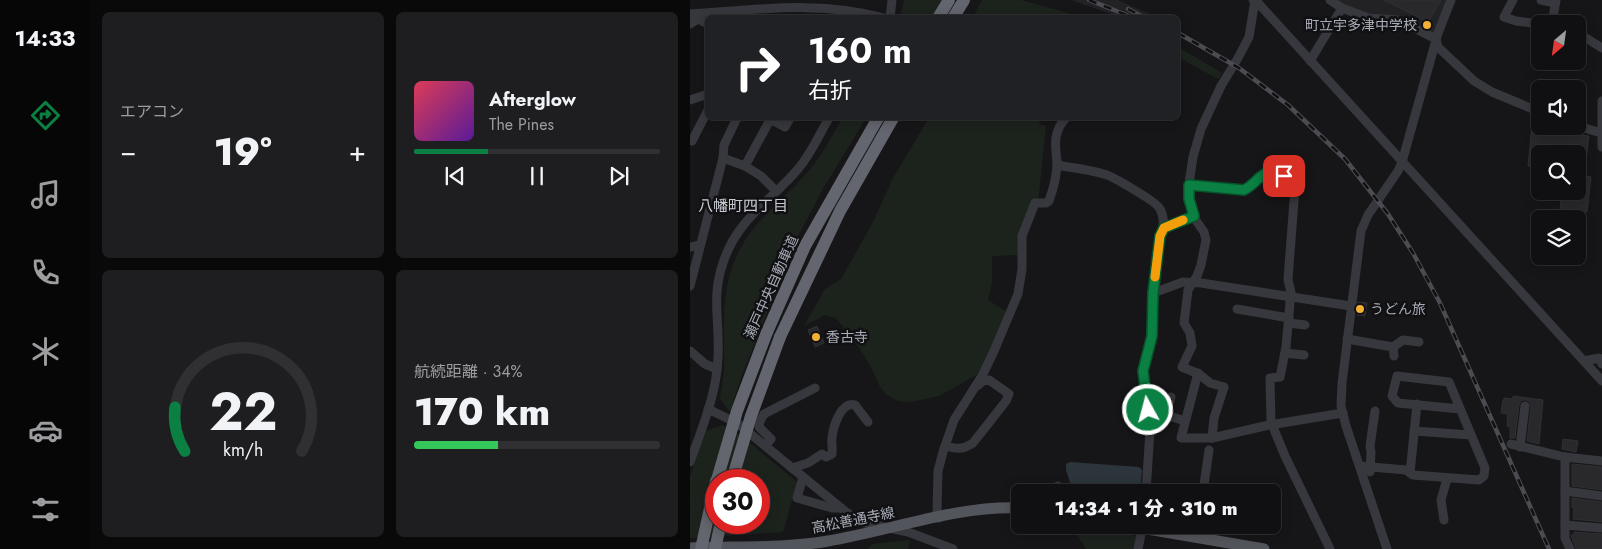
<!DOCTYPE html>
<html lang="ja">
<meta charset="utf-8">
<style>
body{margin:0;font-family:Jost,"Noto Sans JP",sans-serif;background:#1e1e20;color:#f1f3f6;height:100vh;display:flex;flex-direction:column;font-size:19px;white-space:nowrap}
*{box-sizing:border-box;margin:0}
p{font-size:16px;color:#9c9d9f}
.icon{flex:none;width:28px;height:28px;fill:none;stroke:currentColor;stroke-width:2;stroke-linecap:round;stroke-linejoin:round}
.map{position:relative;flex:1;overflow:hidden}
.details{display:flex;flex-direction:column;gap:12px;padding:12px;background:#09090a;width:600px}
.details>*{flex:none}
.top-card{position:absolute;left:15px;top:15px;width:475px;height:105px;border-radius:8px;box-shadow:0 2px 12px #0003,0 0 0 1px #303032;background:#202124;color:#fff;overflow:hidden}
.needle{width:32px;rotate:209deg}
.controls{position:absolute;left:841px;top:15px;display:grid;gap:10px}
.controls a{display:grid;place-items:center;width:55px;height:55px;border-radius:8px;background:#101012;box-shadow:0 2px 12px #0003,0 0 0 1px #303032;font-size:25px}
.speed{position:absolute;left:15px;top:469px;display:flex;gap:10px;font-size:25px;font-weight:700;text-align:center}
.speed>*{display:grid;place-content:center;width:65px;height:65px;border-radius:50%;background:#101012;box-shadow:0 2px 12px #0003,0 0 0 1px #303032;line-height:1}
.speed .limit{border:8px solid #d22;background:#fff;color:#111}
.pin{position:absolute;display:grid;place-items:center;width:42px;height:42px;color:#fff;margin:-21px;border-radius:10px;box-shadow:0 2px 8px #0006}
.me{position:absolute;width:55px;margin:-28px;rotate:353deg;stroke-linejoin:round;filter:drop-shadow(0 0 4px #0008)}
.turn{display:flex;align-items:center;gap:18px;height:105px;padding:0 20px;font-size:22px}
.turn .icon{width:65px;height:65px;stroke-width:2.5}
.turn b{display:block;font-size:35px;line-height:42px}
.big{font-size:38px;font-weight:800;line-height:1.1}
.details .tile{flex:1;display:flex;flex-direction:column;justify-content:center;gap:8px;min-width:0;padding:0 18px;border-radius:8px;background:#1e1e20}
.details .dial{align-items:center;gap:0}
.dial svg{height:130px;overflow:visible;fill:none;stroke:#303032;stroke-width:7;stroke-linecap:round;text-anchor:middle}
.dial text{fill:#f1f3f6;stroke:none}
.song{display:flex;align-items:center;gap:15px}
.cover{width:60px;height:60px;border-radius:8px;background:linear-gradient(135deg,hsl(350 70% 55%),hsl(270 70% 35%))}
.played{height:5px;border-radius:2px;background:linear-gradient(90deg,#0b8043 30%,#303032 30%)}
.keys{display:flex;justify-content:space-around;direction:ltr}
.heat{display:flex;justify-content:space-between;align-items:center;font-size:28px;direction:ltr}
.charge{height:8px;border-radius:4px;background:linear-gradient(90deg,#34c759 34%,#303032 0)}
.details .tiles{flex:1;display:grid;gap:12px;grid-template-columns:repeat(2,1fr)}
.trip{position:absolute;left:321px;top:484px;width:270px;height:50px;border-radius:8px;background:#101012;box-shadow:0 2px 12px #0003,0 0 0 1px #303032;font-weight:800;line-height:50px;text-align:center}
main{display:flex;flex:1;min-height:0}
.tab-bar{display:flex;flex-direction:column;width:90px;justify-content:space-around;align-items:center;background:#060607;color:#9c9d9f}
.tab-bar .icon{width:35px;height:35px}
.tab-bar .current{color:#0b8043}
.tab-bar b{font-size:22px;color:#f1f3f6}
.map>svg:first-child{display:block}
.built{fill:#222225}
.green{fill:#1c231d;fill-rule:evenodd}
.water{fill:#2c353c}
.building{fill:#29292c;stroke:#303034}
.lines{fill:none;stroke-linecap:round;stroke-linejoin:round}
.minor{stroke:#37383d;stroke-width:9}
.major{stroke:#53555c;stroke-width:11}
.highway{stroke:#63666e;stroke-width:12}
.rail-casing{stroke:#4a4c52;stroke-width:4.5}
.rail{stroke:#111113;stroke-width:2.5;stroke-dasharray:8;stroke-linecap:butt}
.minor-bridge{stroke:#37383d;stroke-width:9}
.highway-bridge{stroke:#63666e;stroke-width:12}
.route-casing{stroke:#07532c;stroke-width:12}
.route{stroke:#0b8043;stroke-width:9}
.slow{stroke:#f59e0b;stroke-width:9}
.poi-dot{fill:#f2b134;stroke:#111113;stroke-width:2}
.labels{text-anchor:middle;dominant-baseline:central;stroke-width:5;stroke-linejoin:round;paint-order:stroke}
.poi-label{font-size:14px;fill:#a8adb8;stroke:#111113;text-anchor:start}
.street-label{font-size:14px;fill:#a8adb8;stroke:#111113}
.neighbourhood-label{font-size:15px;fill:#c9ccd4;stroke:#111113}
</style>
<main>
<nav class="tab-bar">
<b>14:33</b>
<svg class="icon current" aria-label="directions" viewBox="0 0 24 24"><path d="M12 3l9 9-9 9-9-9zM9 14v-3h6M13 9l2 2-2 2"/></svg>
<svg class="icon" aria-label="music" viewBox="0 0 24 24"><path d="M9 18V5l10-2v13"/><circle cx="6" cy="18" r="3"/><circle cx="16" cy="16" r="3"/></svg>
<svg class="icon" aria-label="phone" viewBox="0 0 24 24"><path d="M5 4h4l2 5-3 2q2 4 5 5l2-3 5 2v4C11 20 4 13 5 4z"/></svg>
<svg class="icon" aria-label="climate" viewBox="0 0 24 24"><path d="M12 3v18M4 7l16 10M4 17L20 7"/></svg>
<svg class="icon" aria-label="car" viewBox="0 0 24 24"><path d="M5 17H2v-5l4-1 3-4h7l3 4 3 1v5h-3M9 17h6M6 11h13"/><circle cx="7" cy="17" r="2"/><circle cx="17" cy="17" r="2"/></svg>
<svg class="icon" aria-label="filters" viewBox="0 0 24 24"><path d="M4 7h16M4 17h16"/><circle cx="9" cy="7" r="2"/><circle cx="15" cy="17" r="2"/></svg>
</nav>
<section class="details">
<div class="tiles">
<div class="tile"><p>エアコン</p>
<div class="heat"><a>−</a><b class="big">19°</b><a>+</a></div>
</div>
<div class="tile">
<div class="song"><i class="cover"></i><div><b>Afterglow</b><p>The Pines</p></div></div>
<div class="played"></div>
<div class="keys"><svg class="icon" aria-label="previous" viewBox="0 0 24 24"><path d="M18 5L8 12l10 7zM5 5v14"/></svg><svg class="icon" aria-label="pause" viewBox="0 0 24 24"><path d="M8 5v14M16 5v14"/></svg><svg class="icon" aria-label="next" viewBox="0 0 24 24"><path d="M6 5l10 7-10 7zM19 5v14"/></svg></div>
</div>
<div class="tile dial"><svg viewBox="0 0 100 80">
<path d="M14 69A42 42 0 1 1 86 69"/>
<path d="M14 69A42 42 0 0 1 8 42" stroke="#0b8043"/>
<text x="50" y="56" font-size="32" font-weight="700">22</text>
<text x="50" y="72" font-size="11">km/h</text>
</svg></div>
<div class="tile"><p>航続距離 · 34%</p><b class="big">170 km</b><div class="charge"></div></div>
</div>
</section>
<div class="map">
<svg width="912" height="549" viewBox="0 0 912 549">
<rect width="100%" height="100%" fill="#161618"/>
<g class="built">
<polygon points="381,0 428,0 467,17 430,17"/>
<polygon points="644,0 757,0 744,34 660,9"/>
</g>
<g class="green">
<polygon points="214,0 253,0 241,17 210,18"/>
<polygon points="292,0 331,0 393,17 283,17"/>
<polygon points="488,47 532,73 528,79 488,57"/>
<path d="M153,118h23l-43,71 -26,49 -55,137 -12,37 -10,-13c1,-9 3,-18 4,-27 1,-33 -3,-66 6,-98 14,-48 45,-65 75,-99 16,-17 26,-38 38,-57z"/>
<polygon points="239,118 350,118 349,124 356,126 348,203 329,255 302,256 302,283 298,300 317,312 299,354 287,375 249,396 221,402 208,401 197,395 190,387 181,367 170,349 146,318 135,315 114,326 135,289 151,279 182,224 203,178"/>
<path d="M33,425l21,13 53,44 -14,50 -92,6 -1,-2v-59l15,-46zM26,480h43v42h-43z"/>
<polygon points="381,525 447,536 445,549 396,549"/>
<polygon points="220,540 218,549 178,549 182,544"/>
</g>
<polygon class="water" points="380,462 449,467 452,470 450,492 383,492 376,470 376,464"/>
<g class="building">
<polygon points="694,0 751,0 738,22"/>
<polygon points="842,125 856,127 858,130 899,136 894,176 901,177 897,212 870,209 872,191 888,191 888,154 850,154 850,168 838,166"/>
<polygon points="668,302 677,303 675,316 667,315"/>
<polygon points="127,326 134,343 125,347 118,330"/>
<polygon points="823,396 853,400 849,444 837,441 841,406 839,401 836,400 832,400 829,405 825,438 820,438 820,427 817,426 818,414 811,413 813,400 814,400 814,398 823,399"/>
<polygon points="873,439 888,441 886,452 872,449"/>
<polygon points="882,464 912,467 912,490 882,486"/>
<polygon points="882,498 912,502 912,522 883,519 884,508 882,508"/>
<polygon points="884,532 912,534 912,549 886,549 881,535 884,535"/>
</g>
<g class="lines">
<g class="minor">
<polyline points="565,0 559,37 548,58 531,86 511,129 503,157 498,190 499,199 505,219 514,232 516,240 511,265 507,276 498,290 494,323 500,333 502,346 492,367 509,374 520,383 534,387 524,418 522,438 579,425 653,413"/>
<polyline points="640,0 652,8 678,18 708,20 746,39 748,47 784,81 802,92 850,112"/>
<polyline points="823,0 814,17 826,21 851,24"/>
<polyline points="851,0 865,3"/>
<polyline points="568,3 912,381"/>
<path d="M0,14c65,-4 130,-14 194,4"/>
<polyline points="200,18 202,0"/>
<polyline points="8,19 18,24"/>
<polyline points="0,24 8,19 8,14"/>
<polyline points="862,24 866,0"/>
<polyline points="888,33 912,48"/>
<polyline points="620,61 652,8"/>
<polyline points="0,100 18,94"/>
<polyline points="912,101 912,147"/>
<polyline points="47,118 34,145 33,158 55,166 71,176 86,191"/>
<polyline points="80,119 95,127 100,118"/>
<polyline points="888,126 911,133"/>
<polyline points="2,141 18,110"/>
<path d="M367,163l5,3c13,2 29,4 42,8 10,3 53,28 56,35 5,9 4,18 0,27l-7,57 -1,43 -9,35 7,59 -4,62"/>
<polyline points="55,166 81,118"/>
<path d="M499,185l55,5c16,-7 20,-27 41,-13 5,3 8,5 10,11l-6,78 -1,14 3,12 -5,55 -6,30 -10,1 1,44 14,34 45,93"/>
<polyline points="474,228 504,216"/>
<polyline points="0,247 10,245"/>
<polyline points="0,286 33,158"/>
<polyline points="463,293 493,282 511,283 661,306"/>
<polyline points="547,309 599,318"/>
<polyline points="599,323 615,325"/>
<polyline points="657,339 703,347 704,356"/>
<polyline points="703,347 713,340 729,342"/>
<polyline points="0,351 15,364 27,369"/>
<polyline points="595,353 614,355"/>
<polyline points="894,361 909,358 912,364"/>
<polyline points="508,373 491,438 522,438"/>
<polyline points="481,397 476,415 495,421"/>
<polyline points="18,409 47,423 156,512 171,522 218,532 263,549"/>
<polyline points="724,431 781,435"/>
<polyline points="821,444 875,457"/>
<polyline points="76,445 81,439 69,427 70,421 74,414 125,388"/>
<path d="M255,446c11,3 18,4 28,-3l33,-42 3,-7 -20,-14 -6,1 -6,5"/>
<polyline points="830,447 835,406"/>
<path d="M0,462c12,-34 27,-69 28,-105 2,-35 -7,-60 5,-94 14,-44 47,-61 75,-94 13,-15 21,-34 31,-51"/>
<polyline points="670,466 716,470 723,475 789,480 794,476 795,468 759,382 707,376 702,396 708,403 770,409"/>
<path d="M102,468l16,-5 14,-9 4,3 6,-3c1,-6 -1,-11 0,-16 1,-11 9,-37 23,-33l13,17"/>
<polyline points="680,472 681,452 680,446 685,411"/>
<polyline points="720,473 727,404"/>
<polyline points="113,477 107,498 142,508 151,508"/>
<polyline points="368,486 369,492"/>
<polyline points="875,491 912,496"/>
<polyline points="513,492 519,450"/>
<path d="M249,518l-2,-6 1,-41 5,-19 11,-32 28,-44 12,-25 24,-57 4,-25v-33l13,-33h11l3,-2c4,-11 8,-28 8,-39 -2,-17 -4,-31 9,-44"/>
<polyline points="754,520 751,500 757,479"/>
<polyline points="875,525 912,528"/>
<polyline points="508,538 509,525"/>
<polyline points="448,549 453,525"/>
<polyline points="697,549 656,426 651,406 652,383 671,231 678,215 708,171 712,162 748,33 761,0"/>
<polyline points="880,549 875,538 875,457 912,461"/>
</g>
<g class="major">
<polyline points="434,525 574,549"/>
<path d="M0,548c46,-2 92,1 138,-7 61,-10 130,-36 192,-33"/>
</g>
<g class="highway">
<polyline points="248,18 259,0"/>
<polyline points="263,18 274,0"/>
<polyline points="77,332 115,246 188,118"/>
<polyline points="90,337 150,211 203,118"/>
</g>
<defs>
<g id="rail">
<polyline points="399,0 444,18"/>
<polyline points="438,9 455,18"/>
<polyline points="488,33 549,68 598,105 655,159 698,214 723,253 750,303 859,549"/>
</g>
</defs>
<use href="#rail" class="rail-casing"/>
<use href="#rail" class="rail"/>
<polyline class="minor-bridge" points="563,0 568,3"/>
<g class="highway-bridge">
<polyline points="27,480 47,411 77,332"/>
<polyline points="42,480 61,416 90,337"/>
<polyline points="11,549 26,481"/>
<polyline points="25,549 31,522"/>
</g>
</g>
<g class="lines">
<defs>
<path id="route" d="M458,410l-5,-39 9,-35 1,-43 7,-57 4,-8 30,-12 -5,-17v-14l55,5c16,-8 19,-26 40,-14"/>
</defs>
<use href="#route" class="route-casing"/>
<use href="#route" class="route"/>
<polyline class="slow" points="465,277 470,236 474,228 493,220"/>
</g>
<g class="poi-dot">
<circle cx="737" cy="25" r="5"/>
<circle cx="670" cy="309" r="5"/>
<circle cx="126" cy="337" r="5"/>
</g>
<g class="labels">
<g class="poi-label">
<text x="727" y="25" text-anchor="end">町立宇多津中学校</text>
<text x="680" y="309">うどん旅</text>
<text x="136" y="337">香古寺</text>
</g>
<g class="street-label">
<text transform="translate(81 287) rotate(-66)">瀬戸中央自動車道</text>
<text transform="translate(163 520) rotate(-11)">高松善通寺線</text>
</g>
<g class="neighbourhood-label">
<text x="53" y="206">八幡町四丁目</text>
</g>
</g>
</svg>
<div class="controls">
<a><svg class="needle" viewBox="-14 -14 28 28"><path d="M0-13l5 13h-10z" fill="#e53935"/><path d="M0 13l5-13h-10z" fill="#9c9d9f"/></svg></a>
<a><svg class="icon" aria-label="sound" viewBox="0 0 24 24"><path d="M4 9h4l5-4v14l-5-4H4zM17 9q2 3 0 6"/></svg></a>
<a><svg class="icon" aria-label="search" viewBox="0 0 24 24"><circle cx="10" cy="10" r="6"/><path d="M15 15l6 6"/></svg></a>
<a><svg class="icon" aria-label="layers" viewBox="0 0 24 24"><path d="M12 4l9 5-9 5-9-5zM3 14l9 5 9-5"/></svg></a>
</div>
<div class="speed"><div class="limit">30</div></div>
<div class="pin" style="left:594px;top:176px;background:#d93025"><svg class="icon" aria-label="arrive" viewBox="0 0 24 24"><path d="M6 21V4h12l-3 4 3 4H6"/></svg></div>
<svg class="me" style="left:458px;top:410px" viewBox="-20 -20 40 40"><circle r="17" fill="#0b8043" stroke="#fff" stroke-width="3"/><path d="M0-11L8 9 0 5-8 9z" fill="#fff"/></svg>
<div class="trip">14:34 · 1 分 · 310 m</div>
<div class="top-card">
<div class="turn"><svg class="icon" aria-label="right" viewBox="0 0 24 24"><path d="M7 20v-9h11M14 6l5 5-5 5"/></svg><div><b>160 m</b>右折</div></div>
</div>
</div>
</main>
